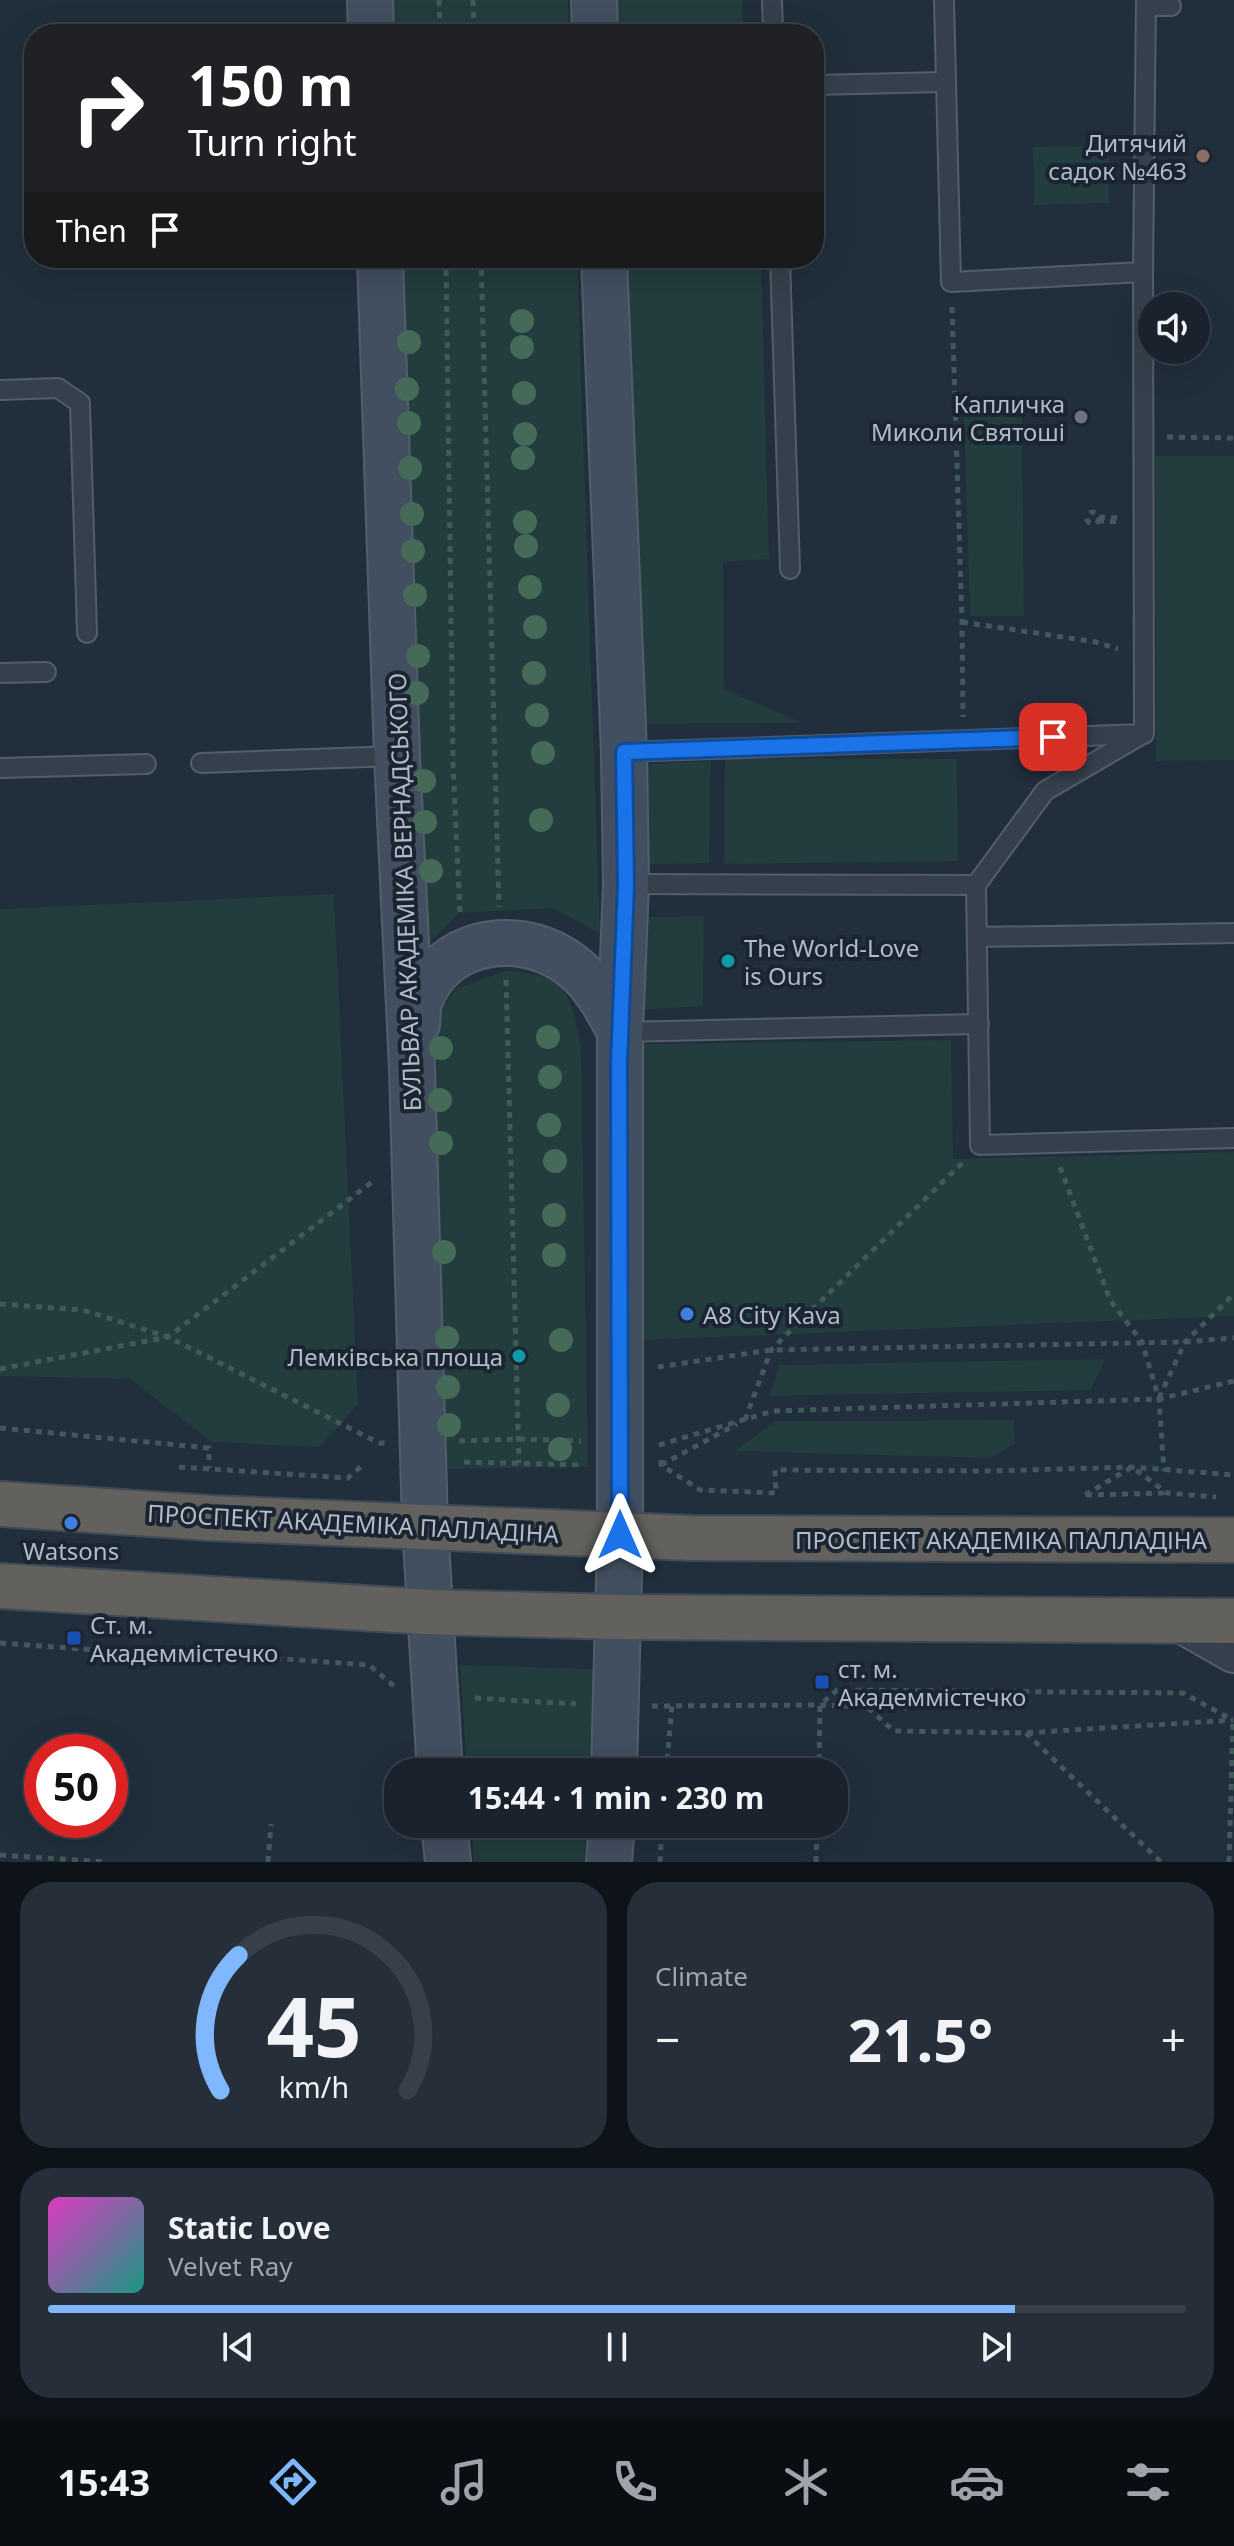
<!DOCTYPE html>
<meta charset="utf-8">
<style>
body{margin:0;font-family:"Noto Sans",sans-serif;background:#262f39;color:#f1f3f6;height:100vh;display:flex;flex-direction:column;font-size:30px;white-space:nowrap}
*{box-sizing:border-box;margin:0}
p{font-size:26px;color:#9fa4aa}
.icon{flex:none;width:44px;height:44px;fill:none;stroke:currentColor;stroke-width:2;stroke-linecap:round;stroke-linejoin:round}
.map{position:relative;height:1862px;overflow:hidden}
.side{display:flex;flex-direction:column;gap:20px;padding:20px;background:#0e1319;flex:1}
.side>*{flex:none}
.guide{position:absolute;left:24px;top:24px;width:800px;height:244px;border-radius:32px;box-shadow:0 8px 32px #0002,0 0 0 2px #373f49;background:#202124;color:#fff;overflow:hidden}
.buttons{position:absolute;left:1138px;top:292px;display:grid;gap:16px}
.buttons a{display:grid;place-items:center;width:72px;height:72px;border-radius:50%;background:#19222d;box-shadow:0 8px 32px #0002,0 0 0 2px #373f49;font-size:40px}
.speed{position:absolute;left:24px;top:1734px;display:flex;gap:16px;font-size:40px;font-weight:700;text-align:center}
.speed>*{display:grid;place-content:center;width:104px;height:104px;border-radius:50%;background:#19222d;box-shadow:0 8px 32px #0002,0 0 0 2px #373f49;line-height:1}
.speed .limit{border:12px solid #d22;background:#fff;color:#111}
.pin{position:absolute;display:grid;place-items:center;width:68px;height:68px;color:#fff;margin:-34px;border-radius:16px;box-shadow:0 4px 12px #0006}
.me{position:absolute;width:88px;margin:-44px;rotate:0deg;stroke-linejoin:round;filter:drop-shadow(0 0 6px #0008)}
.turn{display:flex;align-items:center;gap:28px;height:168px;padding:0 32px;font-size:36px}
.turn .icon{width:104px;height:104px;stroke-width:2.5}
.turn b{display:block;font-size:56px;line-height:68px}
.then{display:flex;align-items:center;height:76px;padding:0 32px;background:#0003;gap:16px;font-size:30px}
.big{font-size:60px;font-weight:700;line-height:1.1}
.side .widget{flex:1;display:flex;flex-direction:column;justify-content:center;gap:12px;min-width:0;padding:0 28px;border-radius:32px;background:#262f39}
.side .dial{align-items:center;gap:0}
.dial svg{height:208px;overflow:visible;fill:none;stroke:#373f49;stroke-width:7;stroke-linecap:round;text-anchor:middle}
.dial text{fill:#f1f3f6;stroke:none}
.song{display:flex;align-items:center;gap:24px}
.cover{width:96px;height:96px;border-radius:12px;background:linear-gradient(135deg,hsl(310 70% 55%),hsl(170 70% 35%))}
.played{height:8px;border-radius:4px;background:linear-gradient(90deg,#7fb8fe 85%,#373f49 85%)}
.keys{display:flex;justify-content:space-around;direction:ltr}
.heat{display:flex;justify-content:space-between;align-items:center;font-size:44px;direction:ltr}
.side .tiles{flex:1;display:grid;gap:20px;grid-template-columns:1fr 1fr}
.widget:last-child{grid-column:span 2}
.trip{position:absolute;left:384px;top:1758px;width:464px;height:80px;border-radius:32px;background:#19222d;box-shadow:0 8px 32px #0002,0 0 0 2px #373f49;font-weight:700;line-height:80px;text-align:center}
.menu{display:flex;height:128px;justify-content:space-around;align-items:center;background:#0a0e12;color:#9fa4aa}
.menu .icon{width:56px;height:56px}
.menu .selected{color:#7fb8fe}
.menu b{font-size:36px;color:#f1f3f6}
.map>svg:first-child{display:block}
.green{fill:#233c3d}
.lines{fill:none;stroke-linecap:round;stroke-linejoin:round}
.service-casing{stroke:#535e6a;stroke-width:22}
.tertiary-casing{stroke:#535e6a;stroke-width:48}
.secondary-casing{stroke:#535e6a;stroke-width:48}
.trunk-casing{stroke:#404b57;stroke-width:48}
.path{stroke:#41595a;stroke-width:5;stroke-dasharray:6 6;stroke-linecap:butt}
.service{stroke:#35404c;stroke-width:18}
.tertiary{stroke:#35404c;stroke-width:44}
.secondary{stroke:#424f60;stroke-width:44}
.trunk{stroke:#63615e;stroke-width:44}
.tree{fill:#466a58}
.route-casing{stroke:#114b97;stroke-width:20}
.route{stroke:#1a73e8;stroke-width:14}
.education-dot{fill:#8d6e63;stroke:#1a2531;stroke-width:3}
.worship-dot{fill:#6b7280;stroke:#1a2531;stroke-width:3}
.culture-dot{fill:#0f9aa8;stroke:#1a2531;stroke-width:3}
.shop-dot{fill:#3f7fe0;stroke:#1a2531;stroke-width:3}
.transit-dot{fill:#1a4fb4;stroke:#1a2531;stroke-width:3}
.labels{text-anchor:middle;dominant-baseline:central;stroke-width:8;stroke-linejoin:round;paint-order:stroke}
.poi-label{font-size:24px;fill:#b0bbc8;stroke:#1a2531;text-anchor:start}
.street-label{font-size:24px;fill:#b0bbc8;stroke:#1a2531}
</style>
<div class="map">
<svg width="1234" height="1862" viewBox="0 0 1234 1862">
<rect width="100%" height="100%" fill="#212e3c"/>
<g class="green">
<polygon points="384,0 568,0 569,34 385,34"/>
<polygon points="607,0 742,0 743,34 608,34"/>
<polygon points="1109,146 1109,203 1034,205 1033,147"/>
<polygon points="393,258 577,258 600,934 553,908 459,913 415,957"/>
<polygon points="609,258 761,258 769,559 723,562 724,689 802,723 625,724"/>
<polygon points="1022,413 1024,616 970,616 964,415"/>
<polygon points="1155,456 1234,456 1234,760 1156,761"/>
<polygon points="725,759 957,759 958,861 724,864"/>
<polygon points="711,761 709,863 631,865 629,765"/>
<polygon points="334,894 358,1404 320,1447 212,1442 130,1379 0,1376 0,909"/>
<polygon points="704,916 703,1006 639,1010 635,917"/>
<path d="M505,971c61,3 65,19 76,75l7,421 -148,2 -13,-419 16,-43 14,-19z"/>
<polygon points="951,1040 953,1159 1234,1152 1234,1316 644,1340 641,1044"/>
<polygon points="1105,1359 1091,1390 770,1396 779,1365"/>
<polygon points="1014,1420 1015,1443 991,1458 735,1451 775,1421"/>
<polygon points="460,1665 594,1669 589,1772 467,1772"/>
<polygon points="471,1824 586,1824 585,1862 474,1862"/>
</g>
<g class="lines">
<defs>
<g id="service">
<polyline points="772,0 773,34"/>
<polyline points="944,0 951,282 1143,272 1146,0"/>
<polyline points="1146,6 1171,6"/>
<polyline points="814,85 944,82"/>
<polyline points="780,258 790,569"/>
<polyline points="0,390 58,388 80,403 87,633"/>
<polyline points="0,673 46,672"/>
<polyline points="1141,735 1045,791 976,885 980,1145 1234,1138"/>
<polyline points="624,752 1144,734 1143,272"/>
<polyline points="201,763 397,756"/>
<polyline points="0,768 146,764"/>
<polyline points="626,884 976,885"/>
<polyline points="977,937 1234,933"/>
<polyline points="620,1032 979,1024"/>
</g>
<polyline id="tertiary" points="1185,1622 1234,1650"/>
<g id="secondary">
<polyline points="370,0 371,34"/>
<polyline points="594,0 595,34"/>
<polyline points="380,258 397,756 412,1069 425,1526 440,1772"/>
<polyline points="604,258 624,752 626,884 620,1032 620,1535 614,1772"/>
<path d="M417,1024c1,-7 0,-17 3,-24 22,-59 94,-72 144,-40 27,17 42,45 56,72"/>
<polyline points="444,1824 448,1862"/>
<polyline points="609,1862 612,1824"/>
</g>
<g id="trunk">
<polyline points="0,1504 211,1518 691,1538 1234,1540"/>
<polyline points="0,1586 429,1612 618,1617 1234,1621"/>
</g>
</defs>
<use href="#service" class="service-casing"/>
<use href="#tertiary" class="tertiary-casing"/>
<use href="#secondary" class="secondary-casing"/>
<use href="#trunk" class="trunk-casing"/>
<g class="path">
<polyline points="439,0 440,34"/>
<polyline points="473,0 474,34"/>
<polyline points="446,258 453,764 460,914"/>
<polyline points="481,258 499,907"/>
<polyline points="952,307 962,622 963,717"/>
<polyline points="1167,437 1234,438"/>
<circle cx="1093" cy="518" r="6"/>
<polyline points="1099,517 1118,518"/>
<polyline points="1098,521 1119,522"/>
<polyline points="962,622 1096,642 1118,649"/>
<polyline points="506,980 519,1463"/>
<polyline points="1060,1167 1110,1300 1142,1342 1159,1399 1164,1471"/>
<polyline points="0,1304 83,1310 168,1337 379,1443 385,1443"/>
<polyline points="658,1367 771,1350 1185,1342 1234,1338"/>
<polyline points="0,1369 168,1337 372,1182"/>
<polyline points="1159,1398 1185,1342 1234,1294"/>
<polyline points="745,1420 771,1350 962,1163"/>
<polyline points="0,1428 209,1448 209,1468"/>
<polyline points="459,1441 519,1439 581,1441"/>
<polyline points="659,1445 773,1411 1159,1399 1234,1381"/>
<polyline points="661,1460 661,1465 700,1490 776,1493 775,1470 992,1471 1132,1467 1234,1475"/>
<polyline points="464,1462 583,1465"/>
<polyline points="661,1465 737,1424"/>
<polyline points="179,1467 348,1478 365,1463"/>
<polyline points="1085,1495 1132,1467 1167,1493 1216,1497"/>
<polyline points="1086,1495 1167,1493"/>
<polyline points="0,1643 96,1650 158,1650 369,1665 394,1686"/>
<polyline points="475,1698 576,1704"/>
<polyline points="652,1706 820,1705 907,1708"/>
<polyline points="868,1708 894,1731 1025,1733 1233,1720"/>
<polyline points="1026,1733 1161,1862"/>
<polyline points="666,1772 672,1706"/>
<polyline points="819,1772 820,1705 837,1690 1183,1693 1231,1719"/>
<polyline points="0,1855 106,1862"/>
<polyline points="268,1862 271,1824"/>
<polyline points="660,1862 662,1824"/>
<polyline points="816,1862 817,1824"/>
<polyline points="1229,1862 1233,1721"/>
</g>
<use href="#service" class="service"/>
<use href="#tertiary" class="tertiary"/>
<use href="#secondary" class="secondary"/>
<use href="#trunk" class="trunk"/>
</g>
<g class="tree">
<circle cx="522" cy="321" r="12"/>
<circle cx="409" cy="342" r="12"/>
<circle cx="522" cy="347" r="12"/>
<circle cx="407" cy="389" r="12"/>
<circle cx="524" cy="393" r="12"/>
<circle cx="409" cy="423" r="12"/>
<circle cx="525" cy="434" r="12"/>
<circle cx="523" cy="458" r="12"/>
<circle cx="410" cy="468" r="12"/>
<circle cx="412" cy="514" r="12"/>
<circle cx="525" cy="522" r="12"/>
<circle cx="526" cy="546" r="12"/>
<circle cx="413" cy="551" r="12"/>
<circle cx="530" cy="587" r="12"/>
<circle cx="415" cy="595" r="12"/>
<circle cx="535" cy="627" r="12"/>
<circle cx="418" cy="656" r="12"/>
<circle cx="534" cy="673" r="12"/>
<circle cx="417" cy="693" r="12"/>
<circle cx="537" cy="715" r="12"/>
<circle cx="543" cy="753" r="12"/>
<circle cx="424" cy="781" r="12"/>
<circle cx="541" cy="820" r="12"/>
<circle cx="425" cy="822" r="12"/>
<circle cx="431" cy="871" r="12"/>
<circle cx="548" cy="1037" r="12"/>
<circle cx="441" cy="1048" r="12"/>
<circle cx="550" cy="1077" r="12"/>
<circle cx="440" cy="1100" r="12"/>
<circle cx="549" cy="1125" r="12"/>
<circle cx="441" cy="1143" r="12"/>
<circle cx="555" cy="1161" r="12"/>
<circle cx="554" cy="1215" r="12"/>
<circle cx="444" cy="1252" r="12"/>
<circle cx="554" cy="1255" r="12"/>
<circle cx="447" cy="1338" r="12"/>
<circle cx="561" cy="1340" r="12"/>
<circle cx="448" cy="1387" r="12"/>
<circle cx="558" cy="1405" r="12"/>
<circle cx="449" cy="1425" r="12"/>
<circle cx="560" cy="1449" r="12"/>
</g>
<g class="lines">
<defs>
<polyline id="route" points="620,1535 619,1063 626,884 624,752 1053,737"/>
</defs>
<use href="#route" class="route-casing"/>
<use href="#route" class="route"/>
</g>
<circle class="education-dot" cx="1203" cy="156" r="8"/>
<circle class="worship-dot" cx="1081" cy="417" r="8"/>
<g class="culture-dot">
<circle cx="728" cy="961" r="8"/>
<circle cx="519" cy="1356" r="8"/>
</g>
<g class="shop-dot">
<circle cx="687" cy="1314" r="8"/>
<circle cx="71" cy="1523" r="8"/>
</g>
<g class="transit-dot">
<rect x="66" y="1630" width="16" height="16" rx="4"/>
<rect x="814" y="1674" width="16" height="16" rx="4"/>
</g>
<g class="labels">
<g class="poi-label">
<text x="1187" y="142" text-anchor="end">Дитячий<tspan x="1187" dy="28">садок №463</tspan></text>
<text x="1065" y="403" text-anchor="end">Капличка<tspan x="1065" dy="28">Миколи Святоші</tspan></text>
<text x="744" y="947">The World-Love<tspan x="744" dy="28">is Ours</tspan></text>
<text x="703" y="1314">A8 City Kava</text>
<text x="503" y="1356" text-anchor="end">Лемківська площа</text>
<text x="71" y="1550" text-anchor="middle">Watsons</text>
<text x="90" y="1624">Ст. м.<tspan x="90" dy="28">Академмістечко</tspan></text>
<text x="838" y="1668">ст. м.<tspan x="838" dy="28">Академмістечко</tspan></text>
</g>
<g class="street-label">
<text transform="translate(404 892) rotate(-92)">БУЛЬВАР АКАДЕМІКА ВЕРНАДСЬКОГО</text>
<text transform="translate(353 1523) rotate(3)">ПРОСПЕКТ АКАДЕМІКА ПАЛЛАДІНА</text>
<text x="1001" y="1539">ПРОСПЕКТ АКАДЕМІКА ПАЛЛАДІНА</text>
</g>
</g>
</svg>
<div class="buttons">
<a><svg class="icon" aria-label="sound" viewBox="0 0 24 24"><path d="M4 9h4l5-4v14l-5-4H4zM17 9q2 3 0 6"/></svg></a>
</div>
<div class="speed"><div class="limit">50</div></div>
<div class="pin" style="left:1053px;top:737px;background:#d93025"><svg class="icon" aria-label="arrive" viewBox="0 0 24 24"><path d="M6 21V4h12l-3 4 3 4H6"/></svg></div>
<svg class="me" style="left:620px;top:1535px" viewBox="-20 -20 40 40"><path d="M0-17L14 15 0 8-14 15z" fill="#1a73e8" stroke="#fff" stroke-width="4"/></svg>
<div class="trip">15:44 · 1 min · 230 m</div>
<div class="guide">
<div class="turn"><svg class="icon" aria-label="right" viewBox="0 0 24 24"><path d="M7 20v-9h11M14 6l5 5-5 5"/></svg><div><b>150 m</b>Turn right</div></div>
<div class="then">Then<svg class="icon" aria-label="arrive" viewBox="0 0 24 24"><path d="M6 21V4h12l-3 4 3 4H6"/></svg></div>
</div>
</div>
<section class="side">
<div class="tiles">
<div class="widget dial"><svg viewBox="0 0 100 80">
<path d="M14 69A42 42 0 1 1 86 69"/>
<path d="M14 69A42 42 0 0 1 21 17" stroke="#7fb8fe"/>
<text x="50" y="56" font-size="32" font-weight="700">45</text>
<text x="50" y="72" font-size="11">km/h</text>
</svg></div>
<div class="widget"><p>Climate</p>
<div class="heat"><a>−</a><b class="big">21.5°</b><a>+</a></div>
</div>
<div class="widget">
<div class="song"><i class="cover"></i><div><b>Static Love</b><p>Velvet Ray</p></div></div>
<div class="played"></div>
<div class="keys"><svg class="icon" aria-label="previous" viewBox="0 0 24 24"><path d="M18 5L8 12l10 7zM5 5v14"/></svg><svg class="icon" aria-label="pause" viewBox="0 0 24 24"><path d="M8 5v14M16 5v14"/></svg><svg class="icon" aria-label="next" viewBox="0 0 24 24"><path d="M6 5l10 7-10 7zM19 5v14"/></svg></div>
</div>
</div>
</section>
<nav class="menu">
<b>15:43</b>
<svg class="icon selected" aria-label="directions" viewBox="0 0 24 24"><path d="M12 3l9 9-9 9-9-9zM9 14v-3h6M13 9l2 2-2 2"/></svg>
<svg class="icon" aria-label="music" viewBox="0 0 24 24"><path d="M9 18V5l10-2v13"/><circle cx="6" cy="18" r="3"/><circle cx="16" cy="16" r="3"/></svg>
<svg class="icon" aria-label="phone" viewBox="0 0 24 24"><path d="M5 4h4l2 5-3 2q2 4 5 5l2-3 5 2v4C11 20 4 13 5 4z"/></svg>
<svg class="icon" aria-label="climate" viewBox="0 0 24 24"><path d="M12 3v18M4 7l16 10M4 17L20 7"/></svg>
<svg class="icon" aria-label="car" viewBox="0 0 24 24"><path d="M5 17H2v-5l4-1 3-4h7l3 4 3 1v5h-3M9 17h6M6 11h13"/><circle cx="7" cy="17" r="2"/><circle cx="17" cy="17" r="2"/></svg>
<svg class="icon" aria-label="filters" viewBox="0 0 24 24"><path d="M4 7h16M4 17h16"/><circle cx="9" cy="7" r="2"/><circle cx="15" cy="17" r="2"/></svg>
</nav>
